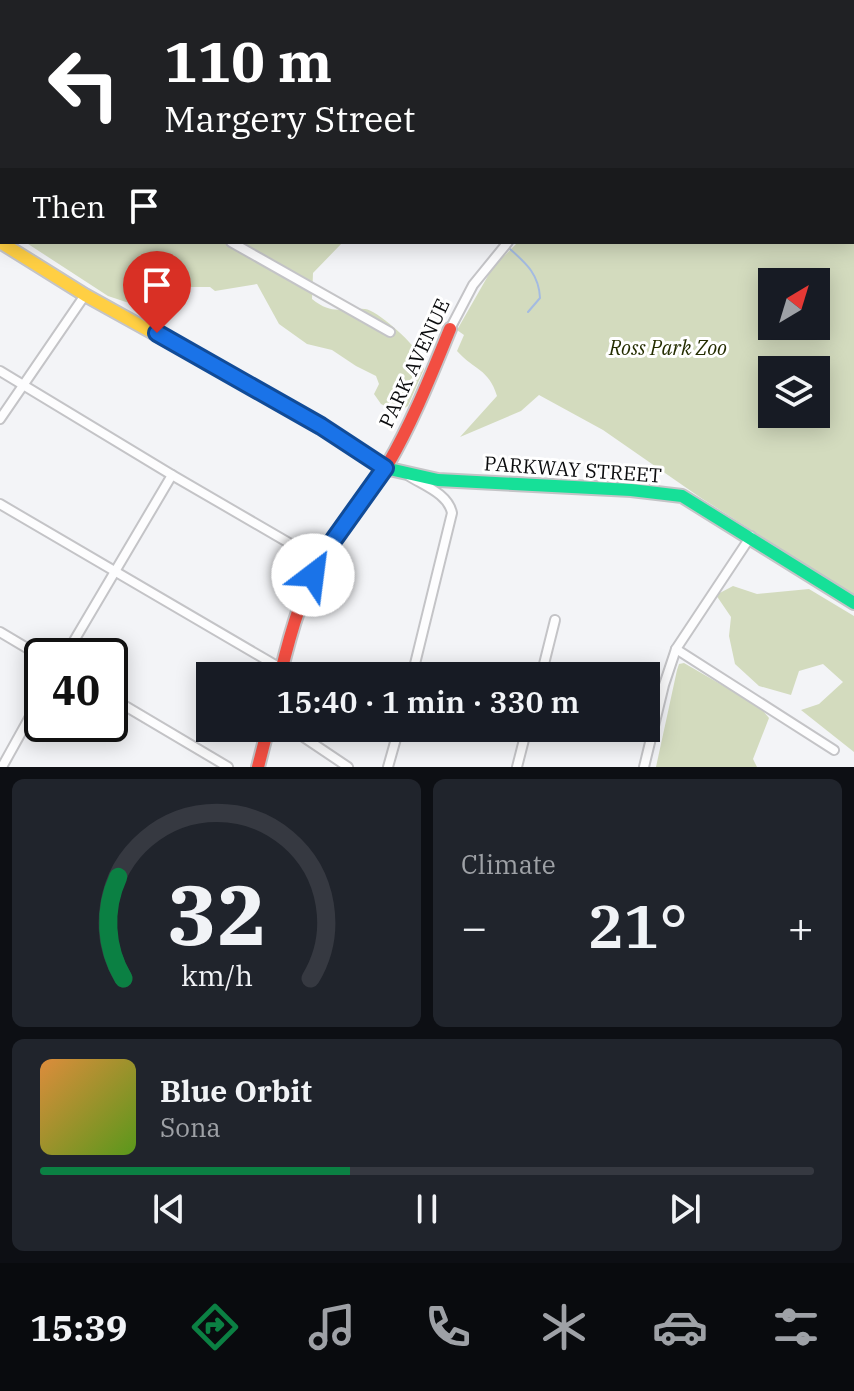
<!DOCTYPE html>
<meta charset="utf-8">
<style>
body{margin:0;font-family:"IBM Plex Serif",serif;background:#20242c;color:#f1f3f6;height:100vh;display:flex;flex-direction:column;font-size:30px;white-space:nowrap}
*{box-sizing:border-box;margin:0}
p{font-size:26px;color:#9ea1a6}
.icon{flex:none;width:44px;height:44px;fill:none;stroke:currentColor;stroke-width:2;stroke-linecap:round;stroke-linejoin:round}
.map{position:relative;height:767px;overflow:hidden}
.panel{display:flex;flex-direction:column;gap:12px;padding:12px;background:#0d0f14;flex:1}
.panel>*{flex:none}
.guide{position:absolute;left:0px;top:0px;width:854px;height:244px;box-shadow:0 4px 20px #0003;background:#202124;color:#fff;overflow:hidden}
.needle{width:52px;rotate:38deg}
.controls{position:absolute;left:758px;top:268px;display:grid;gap:16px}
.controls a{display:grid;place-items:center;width:72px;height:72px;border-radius:0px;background:#171b24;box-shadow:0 4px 20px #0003;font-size:40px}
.speed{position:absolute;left:24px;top:638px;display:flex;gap:16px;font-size:40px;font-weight:700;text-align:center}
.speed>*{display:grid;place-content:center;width:104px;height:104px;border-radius:50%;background:#171b24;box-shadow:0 4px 20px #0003;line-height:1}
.speed .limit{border:4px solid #111;border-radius:12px;background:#fff;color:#111}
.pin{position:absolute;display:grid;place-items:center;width:68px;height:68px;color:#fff;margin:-82px -34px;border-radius:50% 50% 50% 0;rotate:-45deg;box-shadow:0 0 8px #0007}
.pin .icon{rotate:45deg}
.me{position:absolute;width:88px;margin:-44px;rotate:30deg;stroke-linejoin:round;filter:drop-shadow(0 0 6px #0008)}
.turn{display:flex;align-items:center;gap:28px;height:168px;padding:0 32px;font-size:36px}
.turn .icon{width:104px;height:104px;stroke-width:2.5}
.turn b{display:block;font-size:56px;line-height:68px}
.then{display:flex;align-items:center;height:76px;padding:0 32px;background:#0003;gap:16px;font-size:30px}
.big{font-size:60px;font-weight:600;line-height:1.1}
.panel .card{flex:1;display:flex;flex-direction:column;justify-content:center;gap:12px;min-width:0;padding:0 28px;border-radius:12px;background:#20242c}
.panel .dial{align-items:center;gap:0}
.dial svg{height:208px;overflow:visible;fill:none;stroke:#363941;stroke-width:7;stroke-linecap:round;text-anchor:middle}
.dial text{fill:#f1f3f6;stroke:none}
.song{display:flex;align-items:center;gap:24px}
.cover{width:96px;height:96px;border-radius:12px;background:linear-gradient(135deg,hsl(30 70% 55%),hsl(90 70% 35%))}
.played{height:8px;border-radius:4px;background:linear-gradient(90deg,#0b8043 40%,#363941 40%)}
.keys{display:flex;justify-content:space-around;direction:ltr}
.heat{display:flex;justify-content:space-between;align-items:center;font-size:44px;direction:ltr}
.panel .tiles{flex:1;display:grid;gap:12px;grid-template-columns:1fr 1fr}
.card:last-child{grid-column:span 2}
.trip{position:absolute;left:196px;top:662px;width:464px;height:80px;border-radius:0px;background:#171b24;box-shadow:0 4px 20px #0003;font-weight:600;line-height:80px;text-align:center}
.dock{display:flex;height:128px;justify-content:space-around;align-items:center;background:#090b0e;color:#9ea1a6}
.dock .icon{width:56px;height:56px}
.dock .current{color:#0b8043}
.dock b{font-size:36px;color:#f1f3f6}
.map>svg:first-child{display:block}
.green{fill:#d3dbbe;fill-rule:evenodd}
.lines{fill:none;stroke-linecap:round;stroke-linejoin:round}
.stream{stroke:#a4bbe1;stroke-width:2}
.street-casing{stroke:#c4c4c7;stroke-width:12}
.fast-casing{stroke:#c4c4c7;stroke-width:16}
.slow-casing{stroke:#c4c4c7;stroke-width:16}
.jam-casing{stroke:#c4c4c7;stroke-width:16}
.street{stroke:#fdfdfe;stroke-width:8}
.fast{stroke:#16e098;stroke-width:12}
.slow{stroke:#ffcf43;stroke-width:12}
.jam{stroke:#f24e42;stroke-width:12}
.route-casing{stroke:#114b97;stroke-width:20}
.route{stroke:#1a73e8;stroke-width:14}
.labels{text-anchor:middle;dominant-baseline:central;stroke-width:6;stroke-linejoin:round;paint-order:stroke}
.park-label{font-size:20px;font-style:italic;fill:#242d00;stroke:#fff}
.street-label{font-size:20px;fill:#0b0c0e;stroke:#fff}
</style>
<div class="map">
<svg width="854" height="767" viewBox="0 0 854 767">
<rect width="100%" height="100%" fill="#f3f4f7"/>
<g class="green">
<path d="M805,0h49v595l-153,-97 -98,-68 -64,-35 -18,16 -61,26 37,-41c-8,-27 -23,-26 -40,-45l7,-16 -7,-5 36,-63 25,-25h334v-240zM772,282h44v44h-44zM772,370h44v44h-44z"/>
<path d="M25,242h318l-30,31 -1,26c21,17 29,8 53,10 12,1 47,33 52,43 3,5 5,11 7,17l-16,37 -11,6 -16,-8 -7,-10 5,-10 -3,-8 -20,-10 -24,-16 -25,-6 -28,-20 -22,-40 -42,7 -5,-4h-31l-33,18 -14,-1 -24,-8z"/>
<polygon points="733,586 757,594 809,589 854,616 854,752 801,710 819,704 843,682 823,664 799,671 791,695 759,686 735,664 729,636 731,617 716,595"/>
<polygon points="684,663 760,707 769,718 753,759 757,767 656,767 677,670 679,664"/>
</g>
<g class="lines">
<g class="stream">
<polyline points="439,0 439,2"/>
<polyline points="845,0 846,2"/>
<polyline points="852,21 854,25"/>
<path d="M510,249c17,15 29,26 30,49l-12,14"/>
</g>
<defs>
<g id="street">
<polyline points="794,0 794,2"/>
<polyline points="170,2 173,0"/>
<polyline points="0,122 2,120"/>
<polyline points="231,242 390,332"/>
<polyline points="450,329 473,285 508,242"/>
<polyline points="0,371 172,475 320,561"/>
<polyline points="0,419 85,295"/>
<path d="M409,476c16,10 39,18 43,37l-40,163"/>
<polyline points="0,504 282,669"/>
<polyline points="0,632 42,657"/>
<polyline points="676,649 834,750"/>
<polyline points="65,656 172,475"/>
<polyline points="541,676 555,620"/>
<polyline points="110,697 228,767"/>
<polyline points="290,728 348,767"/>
<polyline points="2,767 42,695"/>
<polyline points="388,767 399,728"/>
<polyline points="517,767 527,728"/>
<polyline points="644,767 664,685 676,649 751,536"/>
</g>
<polyline id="fast" points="370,458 385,468 438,480 631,490 682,496 854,603"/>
<polyline id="slow" points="0,242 85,295 321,426 370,458"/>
<g id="jam">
<path d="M280,676c11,-46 24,-92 50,-132 18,-28 41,-52 58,-80 25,-43 43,-89 62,-135"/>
<polyline points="258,767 268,728"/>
</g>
</defs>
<use href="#street" class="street-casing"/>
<use href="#fast" class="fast-casing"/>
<use href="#slow" class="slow-casing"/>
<use href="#jam" class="jam-casing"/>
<use href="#street" class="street"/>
<use href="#fast" class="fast"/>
<use href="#slow" class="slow"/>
<use href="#jam" class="jam"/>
</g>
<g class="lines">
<defs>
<polyline id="route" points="157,333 321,426 385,468 330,545 313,575"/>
</defs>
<use href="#route" class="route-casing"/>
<use href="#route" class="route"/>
</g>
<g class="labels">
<g class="park-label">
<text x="668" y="347">Ross Park Zoo</text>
</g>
<g class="street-label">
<text transform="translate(414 363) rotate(-65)">PARK AVENUE</text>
<text transform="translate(573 469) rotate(4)">PARKWAY STREET</text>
</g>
</g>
</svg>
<div class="controls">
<a><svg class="needle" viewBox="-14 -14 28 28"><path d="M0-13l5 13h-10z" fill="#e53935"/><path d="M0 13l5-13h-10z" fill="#9ea1a6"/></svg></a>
<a><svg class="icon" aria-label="layers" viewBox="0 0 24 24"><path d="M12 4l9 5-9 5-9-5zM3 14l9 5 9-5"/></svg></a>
</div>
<div class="speed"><div class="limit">40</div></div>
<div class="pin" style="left:157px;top:333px;background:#d93025"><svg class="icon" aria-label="arrive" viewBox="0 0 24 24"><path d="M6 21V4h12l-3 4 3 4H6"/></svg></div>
<svg class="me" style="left:313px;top:575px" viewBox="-20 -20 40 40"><circle r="19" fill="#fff"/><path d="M0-13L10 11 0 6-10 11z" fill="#1a73e8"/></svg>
<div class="trip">15:40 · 1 min · 330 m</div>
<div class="guide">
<div class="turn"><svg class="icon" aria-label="left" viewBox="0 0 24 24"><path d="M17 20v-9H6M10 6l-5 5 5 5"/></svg><div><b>110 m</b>Margery Street</div></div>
<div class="then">Then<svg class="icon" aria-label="arrive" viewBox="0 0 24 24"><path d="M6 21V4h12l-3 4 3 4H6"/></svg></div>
</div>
</div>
<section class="panel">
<div class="tiles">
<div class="card dial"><svg viewBox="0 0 100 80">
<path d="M14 69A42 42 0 1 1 86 69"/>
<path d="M14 69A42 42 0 0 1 12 30" stroke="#0b8043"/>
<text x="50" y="56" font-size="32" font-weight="700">32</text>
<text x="50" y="72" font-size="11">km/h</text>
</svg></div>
<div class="card"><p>Climate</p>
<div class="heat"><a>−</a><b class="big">21°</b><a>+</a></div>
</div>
<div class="card">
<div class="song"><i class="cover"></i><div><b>Blue Orbit</b><p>Sona</p></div></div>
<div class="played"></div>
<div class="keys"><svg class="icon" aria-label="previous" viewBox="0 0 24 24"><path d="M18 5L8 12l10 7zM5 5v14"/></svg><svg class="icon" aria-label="pause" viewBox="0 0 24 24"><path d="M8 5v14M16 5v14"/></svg><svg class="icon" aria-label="next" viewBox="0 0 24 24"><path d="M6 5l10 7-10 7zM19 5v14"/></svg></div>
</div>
</div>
</section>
<nav class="dock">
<b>15:39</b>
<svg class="icon current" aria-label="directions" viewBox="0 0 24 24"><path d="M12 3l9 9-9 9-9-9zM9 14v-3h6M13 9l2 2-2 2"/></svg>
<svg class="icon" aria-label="music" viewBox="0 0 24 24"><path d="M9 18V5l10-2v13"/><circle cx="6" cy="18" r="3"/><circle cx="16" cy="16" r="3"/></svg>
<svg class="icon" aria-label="phone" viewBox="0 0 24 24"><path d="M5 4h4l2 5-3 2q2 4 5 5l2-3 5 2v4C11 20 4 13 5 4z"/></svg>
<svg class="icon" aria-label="climate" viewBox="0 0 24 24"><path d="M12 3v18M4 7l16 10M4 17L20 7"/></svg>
<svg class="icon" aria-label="car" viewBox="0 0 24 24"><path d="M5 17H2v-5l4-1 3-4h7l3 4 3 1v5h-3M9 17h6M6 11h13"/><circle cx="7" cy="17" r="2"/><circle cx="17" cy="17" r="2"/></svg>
<svg class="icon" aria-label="filters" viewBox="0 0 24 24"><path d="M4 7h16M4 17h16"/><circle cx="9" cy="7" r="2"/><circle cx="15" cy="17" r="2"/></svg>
</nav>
